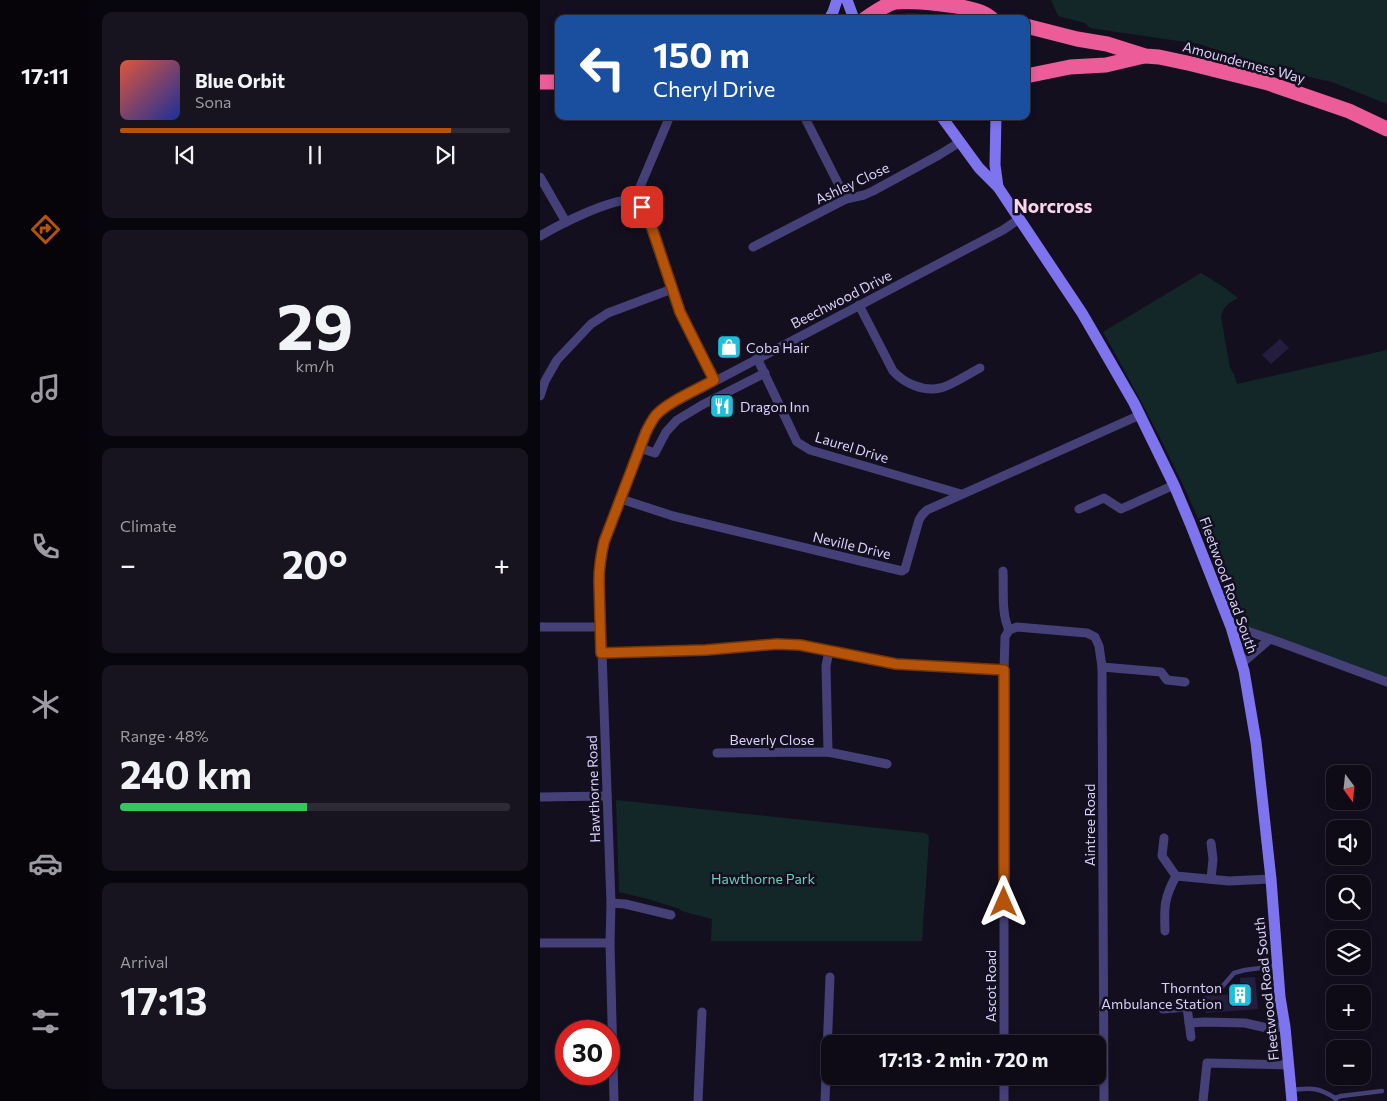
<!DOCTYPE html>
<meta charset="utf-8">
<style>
body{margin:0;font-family:Commissioner,sans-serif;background:#171420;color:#f1f3f6;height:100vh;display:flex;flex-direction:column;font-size:19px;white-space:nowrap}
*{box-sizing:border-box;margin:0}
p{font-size:16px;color:#9b9ba1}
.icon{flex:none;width:28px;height:28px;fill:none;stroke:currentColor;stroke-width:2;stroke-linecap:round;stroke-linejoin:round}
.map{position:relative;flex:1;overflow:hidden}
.side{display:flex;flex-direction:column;gap:12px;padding:12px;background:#08060d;width:450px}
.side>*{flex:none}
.guide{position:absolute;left:15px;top:15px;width:475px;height:105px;border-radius:10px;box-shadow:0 2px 8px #0003,0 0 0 1px #2e2b36;background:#1a4fa0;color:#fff;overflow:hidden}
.needle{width:32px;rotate:165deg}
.tools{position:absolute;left:786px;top:765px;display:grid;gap:10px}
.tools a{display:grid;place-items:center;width:45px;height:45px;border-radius:10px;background:#0e0b17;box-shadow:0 2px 8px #0003,0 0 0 1px #2e2b36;font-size:25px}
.speed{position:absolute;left:15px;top:1020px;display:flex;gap:10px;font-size:25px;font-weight:700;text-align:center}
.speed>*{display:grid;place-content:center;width:65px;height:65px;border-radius:50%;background:#0e0b17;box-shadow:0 2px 8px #0003,0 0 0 1px #2e2b36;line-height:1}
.speed .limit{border:8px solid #d22;background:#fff;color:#111}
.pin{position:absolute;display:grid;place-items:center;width:42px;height:42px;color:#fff;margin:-21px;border-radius:10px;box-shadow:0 2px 8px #0006}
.me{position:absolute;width:55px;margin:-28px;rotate:0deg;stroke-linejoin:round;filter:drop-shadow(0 0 4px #0008)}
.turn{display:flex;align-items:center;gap:18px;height:105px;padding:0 15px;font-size:22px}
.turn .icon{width:65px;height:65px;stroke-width:2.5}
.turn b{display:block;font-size:35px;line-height:42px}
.big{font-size:38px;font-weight:700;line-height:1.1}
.side .tile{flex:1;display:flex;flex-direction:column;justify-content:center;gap:8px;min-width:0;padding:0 18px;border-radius:10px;background:#171420}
.side .dial{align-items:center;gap:0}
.dial b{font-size:65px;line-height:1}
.song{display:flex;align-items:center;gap:15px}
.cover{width:60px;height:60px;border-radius:8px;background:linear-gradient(135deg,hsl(10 70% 55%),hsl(230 70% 35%))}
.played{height:5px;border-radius:2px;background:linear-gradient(90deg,#b45309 85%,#2e2b36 85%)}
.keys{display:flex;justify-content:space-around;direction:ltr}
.heat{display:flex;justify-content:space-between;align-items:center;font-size:28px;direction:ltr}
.charge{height:8px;border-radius:4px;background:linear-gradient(90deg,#34c759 48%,#2e2b36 0)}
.trip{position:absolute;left:281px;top:1035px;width:285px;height:50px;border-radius:10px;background:#0e0b17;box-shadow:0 2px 8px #0003,0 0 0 1px #2e2b36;font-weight:700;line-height:50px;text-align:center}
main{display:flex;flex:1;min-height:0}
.tabs{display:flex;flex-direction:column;width:90px;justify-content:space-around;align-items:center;background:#060409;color:#9b9ba1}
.tabs .icon{width:35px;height:35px}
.tabs .selected{color:#b45309}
.tabs b{font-size:22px;color:#f1f3f6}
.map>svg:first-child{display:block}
.green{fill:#132728}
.building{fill:#251d3d}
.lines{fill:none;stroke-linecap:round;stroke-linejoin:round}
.lane{stroke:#454078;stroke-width:4.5}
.street{stroke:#454078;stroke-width:9}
.secondary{stroke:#7e75ee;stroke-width:11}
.highway{stroke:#eb5c99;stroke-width:15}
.route-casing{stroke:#753606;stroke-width:12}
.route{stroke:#b45309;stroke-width:9}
.labels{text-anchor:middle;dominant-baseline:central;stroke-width:5;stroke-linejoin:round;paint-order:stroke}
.street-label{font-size:14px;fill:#d9d2f9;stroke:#130f1f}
.poi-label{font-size:14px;fill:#d9d2f9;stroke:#130f1f;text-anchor:start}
.park-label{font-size:14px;fill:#68d0bb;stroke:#130f1f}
.district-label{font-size:19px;font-weight:bold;fill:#fad4ea;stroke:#130f1f}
</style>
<main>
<nav class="tabs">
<b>17:11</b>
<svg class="icon selected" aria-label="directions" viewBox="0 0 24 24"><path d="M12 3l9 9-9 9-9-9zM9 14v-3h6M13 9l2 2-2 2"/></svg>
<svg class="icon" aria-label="music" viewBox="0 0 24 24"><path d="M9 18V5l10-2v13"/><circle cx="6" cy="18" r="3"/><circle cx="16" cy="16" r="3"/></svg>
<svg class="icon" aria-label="phone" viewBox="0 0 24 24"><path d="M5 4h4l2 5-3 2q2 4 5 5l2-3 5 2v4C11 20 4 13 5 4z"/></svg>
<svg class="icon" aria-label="climate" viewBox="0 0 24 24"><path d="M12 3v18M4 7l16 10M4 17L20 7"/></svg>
<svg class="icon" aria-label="car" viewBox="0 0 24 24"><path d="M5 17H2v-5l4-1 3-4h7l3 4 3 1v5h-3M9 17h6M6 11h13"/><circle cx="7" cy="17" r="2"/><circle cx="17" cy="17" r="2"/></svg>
<svg class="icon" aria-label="filters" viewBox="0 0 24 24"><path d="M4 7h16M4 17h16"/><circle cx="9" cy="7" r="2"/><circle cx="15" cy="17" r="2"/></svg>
</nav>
<section class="side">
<div class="tile">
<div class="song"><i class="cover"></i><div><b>Blue Orbit</b><p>Sona</p></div></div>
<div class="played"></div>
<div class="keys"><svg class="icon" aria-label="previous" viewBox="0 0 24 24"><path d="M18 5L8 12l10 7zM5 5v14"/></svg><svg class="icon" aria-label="pause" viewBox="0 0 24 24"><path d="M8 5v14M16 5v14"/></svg><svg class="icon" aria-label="next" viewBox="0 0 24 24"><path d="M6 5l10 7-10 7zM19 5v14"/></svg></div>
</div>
<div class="tile dial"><b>29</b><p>km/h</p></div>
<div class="tile"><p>Climate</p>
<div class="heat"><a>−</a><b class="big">20°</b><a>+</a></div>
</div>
<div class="tile"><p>Range · 48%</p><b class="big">240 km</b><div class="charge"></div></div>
<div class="tile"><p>Arrival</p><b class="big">17:13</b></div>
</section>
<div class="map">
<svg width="847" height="1101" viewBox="0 0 847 1101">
<rect width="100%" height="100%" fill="#130f1f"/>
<g class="green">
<polygon points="511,0 847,0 847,104 792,82 747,72 659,44 550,28 545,23 518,16"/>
<polygon points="371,13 392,14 420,19 347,19 359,14"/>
<path d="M661,273l24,15 13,10c-9,5 -15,8 -17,19l9,51 4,6 3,10 150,-34v332l-146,-53c-17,-44 -33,-89 -52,-131 -26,-57 -55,-111 -86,-166z"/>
<polygon points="76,800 385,833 388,835 389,839 382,941 171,941 172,919 141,911 140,909 108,899 79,892"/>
</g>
<g class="building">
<polygon points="740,339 749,348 731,364 722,355"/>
<polygon points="715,977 718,1009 666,1013 664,996 701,994 700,978"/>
</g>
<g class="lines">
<g class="lane">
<polyline points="681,988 694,973 705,970 736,966"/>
<path d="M753,1090c19,-2 25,-3 42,8l1,3"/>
<polyline points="795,1098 801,1096 842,1091"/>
</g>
<g class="street">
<polyline points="264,116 306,199"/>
<polyline points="0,177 26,222"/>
<polyline points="94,201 130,116"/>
<path d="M0,236c17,-10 76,-41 94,-35 5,1 9,8 12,14l34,97 34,68"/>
<polyline points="213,247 306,199 324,195 333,191 399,155 420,142"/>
<path d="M319,305l34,66c11,12 30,21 47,17 9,-1 30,-15 40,-20"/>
<polyline points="217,358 257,442 270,450 421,494"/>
<polyline points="0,396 5,381 17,360 51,324 68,313 132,289"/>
<polyline points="100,448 115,453 126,432 137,420 162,405 225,373"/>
<polyline points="81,499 133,516 362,571 365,569 379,520 382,515 387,510 600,415"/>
<polyline points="539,509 564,498 581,509 634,485"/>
<path d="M463,571c1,19 -2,42 6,59l-4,7 -1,33v374"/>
<polyline points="0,627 61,627"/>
<polyline points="691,627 701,629 739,642 847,682"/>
<polyline points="469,630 477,627 547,633 555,637 559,646 562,667 564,1101"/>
<polyline points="61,653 166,650 237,644 260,645 356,664 464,670"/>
<polyline points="702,663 730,639"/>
<polyline points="562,667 621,672 627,680 645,682"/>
<polyline points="288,752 286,666 289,651"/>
<polyline points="177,753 288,752 347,764"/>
<polyline points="0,797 67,796"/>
<polyline points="624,838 622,856 636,876 689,881 731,879"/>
<polyline points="671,879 673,859 671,843"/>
<polyline points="71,903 85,904 131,915"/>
<path d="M625,931c-1,-24 -1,-33 11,-55"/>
<polyline points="0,943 70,943"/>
<polyline points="623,1009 647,1007 651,1037"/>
<polyline points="649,1023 665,1022 705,1023 727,1028 745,1027"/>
<polyline points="464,1076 464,1101"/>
<path d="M74,1101l-4,-158 1,-40 -12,-334 5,-26 42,-111c5,-10 11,-18 20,-25l337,-177 16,-11"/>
<polyline points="158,1101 162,1012"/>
<polyline points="285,1101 290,977"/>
<polyline points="663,1101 667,1063 749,1065"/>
</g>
<g class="secondary">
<polyline points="307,0 314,19"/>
<polyline points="289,19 293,12 297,0"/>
<polyline points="401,116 439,168 458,187 542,313 594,403 634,485 650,523 691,627 704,671 716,742 731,879 740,997 745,1027 752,1101"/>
<polyline points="456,116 455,165 458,187"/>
</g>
<g class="highway">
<path d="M325,19c9,-6 19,-14 30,-17 18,-2 70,3 88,11 3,1 6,4 9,6"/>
<polyline points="486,26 537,39 567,44 605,56 619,57 652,64 728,83 809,111 847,129"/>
<polyline points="486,76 530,67 566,65 604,56"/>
<polyline points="0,82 19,82"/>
</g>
</g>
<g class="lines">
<defs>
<path id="route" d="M102,207l10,21 28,84 34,68c-17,10 -45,21 -58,35 -4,5 -7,11 -10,17l-42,110c-3,13 -5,26 -5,39l2,72 105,-3 71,-6 23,1 96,19 108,6v232"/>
</defs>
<use href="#route" class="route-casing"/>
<use href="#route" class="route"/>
</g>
<defs>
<symbol id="shop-square" viewBox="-11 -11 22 22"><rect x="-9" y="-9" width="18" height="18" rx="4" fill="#1cbfdc" stroke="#130f1f"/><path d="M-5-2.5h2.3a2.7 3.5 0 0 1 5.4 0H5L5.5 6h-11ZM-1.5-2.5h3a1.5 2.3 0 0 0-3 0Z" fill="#fff"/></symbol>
<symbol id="restaurant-square" viewBox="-11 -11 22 22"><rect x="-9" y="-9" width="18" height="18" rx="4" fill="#1cbfdc" stroke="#130f1f"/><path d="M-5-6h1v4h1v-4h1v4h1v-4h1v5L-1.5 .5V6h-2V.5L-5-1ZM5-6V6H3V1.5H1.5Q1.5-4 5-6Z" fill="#fff"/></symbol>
<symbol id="building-square" viewBox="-11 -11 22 22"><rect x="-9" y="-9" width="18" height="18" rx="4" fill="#1cbfdc" stroke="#130f1f"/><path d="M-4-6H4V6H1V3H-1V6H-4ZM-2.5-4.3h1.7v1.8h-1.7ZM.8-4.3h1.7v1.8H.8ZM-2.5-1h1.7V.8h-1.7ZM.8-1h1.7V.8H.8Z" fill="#fff"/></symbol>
</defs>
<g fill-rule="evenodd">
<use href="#shop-square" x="175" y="333" width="28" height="28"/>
<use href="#restaurant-square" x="168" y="392" width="28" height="28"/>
<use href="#building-square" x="686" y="981" width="28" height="28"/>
</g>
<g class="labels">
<g class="street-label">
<text transform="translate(704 62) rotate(15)">Amounderness Way</text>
<text transform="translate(312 183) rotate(-25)">Ashley Close</text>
<text transform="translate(301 299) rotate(-27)">Beechwood Drive</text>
<text transform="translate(312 447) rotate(17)">Laurel Drive</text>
<text transform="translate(312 545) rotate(13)">Neville Drive</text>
<text transform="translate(689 585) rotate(70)">Fleetwood Road South</text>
<text x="232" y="739">Beverly Close</text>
<text transform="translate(53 789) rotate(-92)">Hawthorne Road</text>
<text transform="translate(549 825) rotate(-90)">Aintree Road</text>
<text transform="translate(450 986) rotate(-90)">Ascot Road</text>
<text transform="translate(726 989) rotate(-96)">Fleetwood Road South</text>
</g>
<g class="poi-label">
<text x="206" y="347">Coba Hair</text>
<text x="200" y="406">Dragon Inn</text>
<text x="682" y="987" text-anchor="end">Thornton<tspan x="682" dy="16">Ambulance Station</tspan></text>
</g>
<g class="park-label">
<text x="223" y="878">Hawthorne Park</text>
</g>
<g class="district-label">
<text x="513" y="205">Norcross</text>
</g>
</g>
</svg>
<div class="tools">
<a><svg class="needle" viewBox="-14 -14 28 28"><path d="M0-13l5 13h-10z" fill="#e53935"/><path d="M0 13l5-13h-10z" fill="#9b9ba1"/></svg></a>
<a><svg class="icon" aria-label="sound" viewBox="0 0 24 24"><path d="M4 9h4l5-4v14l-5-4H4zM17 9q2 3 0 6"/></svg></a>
<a><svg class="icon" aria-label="search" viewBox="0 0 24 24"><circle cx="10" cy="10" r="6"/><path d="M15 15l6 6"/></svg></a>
<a><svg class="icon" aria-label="layers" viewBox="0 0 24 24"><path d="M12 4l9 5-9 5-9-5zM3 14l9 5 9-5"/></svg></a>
<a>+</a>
<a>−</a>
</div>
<div class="speed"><div class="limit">30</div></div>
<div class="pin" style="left:102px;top:207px;background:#d93025"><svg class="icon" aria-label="arrive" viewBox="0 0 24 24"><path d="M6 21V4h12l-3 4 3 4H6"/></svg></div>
<svg class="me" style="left:464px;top:902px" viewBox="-20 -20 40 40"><path d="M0-17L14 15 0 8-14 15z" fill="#b45309" stroke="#fff" stroke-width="4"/></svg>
<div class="trip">17:13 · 2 min · 720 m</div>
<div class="guide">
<div class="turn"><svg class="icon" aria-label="left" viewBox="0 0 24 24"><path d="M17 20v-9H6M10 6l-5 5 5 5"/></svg><div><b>150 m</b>Cheryl Drive</div></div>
</div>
</div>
</main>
